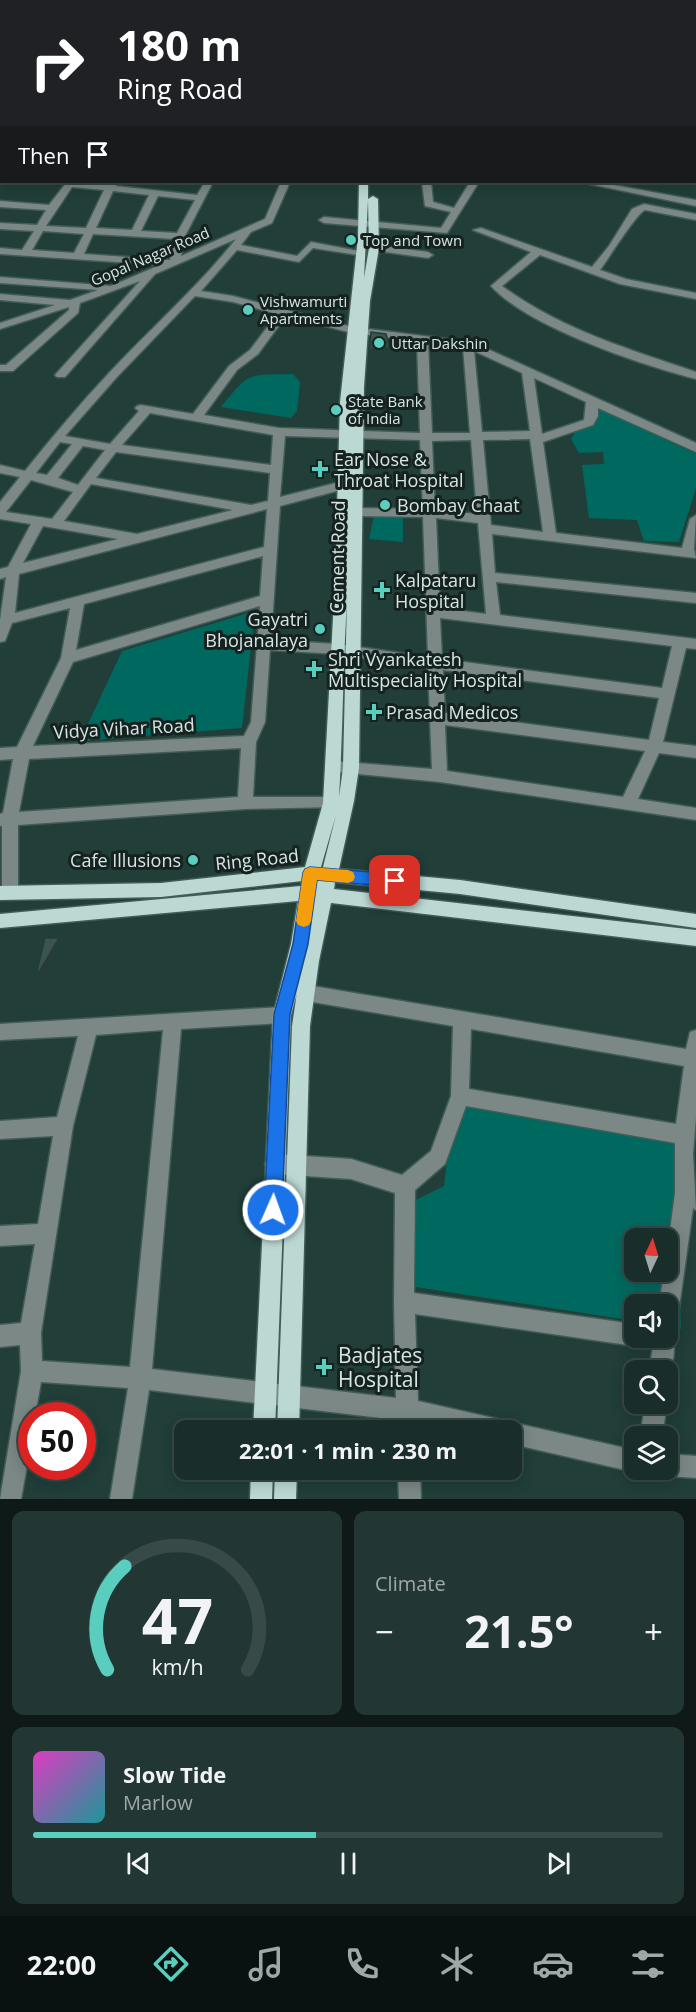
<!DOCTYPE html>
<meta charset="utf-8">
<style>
body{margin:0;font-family:"Open Sans",sans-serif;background:#223633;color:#f1f3f6;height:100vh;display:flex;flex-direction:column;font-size:22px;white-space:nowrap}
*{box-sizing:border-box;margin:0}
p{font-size:20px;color:#9fa8a9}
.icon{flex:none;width:33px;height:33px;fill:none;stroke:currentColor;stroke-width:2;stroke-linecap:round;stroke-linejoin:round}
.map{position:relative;height:1499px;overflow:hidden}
.sheet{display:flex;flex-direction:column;gap:12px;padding:12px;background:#0e1918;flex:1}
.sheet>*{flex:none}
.hud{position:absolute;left:0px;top:0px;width:696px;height:183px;box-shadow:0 3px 15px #0003,0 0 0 2px #374a47;background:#202124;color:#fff;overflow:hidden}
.needle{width:39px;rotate:4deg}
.controls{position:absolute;left:624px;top:1228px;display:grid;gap:12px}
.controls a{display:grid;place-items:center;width:54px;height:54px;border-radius:12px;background:#192e2b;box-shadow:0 3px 15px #0003,0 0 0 2px #374a47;font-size:30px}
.speed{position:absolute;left:18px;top:1402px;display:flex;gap:12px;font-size:30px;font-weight:700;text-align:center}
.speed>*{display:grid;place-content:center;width:78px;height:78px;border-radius:50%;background:#192e2b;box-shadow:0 3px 15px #0003,0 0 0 2px #374a47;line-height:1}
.speed .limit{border:9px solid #d22;background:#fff;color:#111}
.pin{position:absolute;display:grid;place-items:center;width:51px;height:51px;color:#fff;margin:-26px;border-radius:12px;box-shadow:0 3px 9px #0006}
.me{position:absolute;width:66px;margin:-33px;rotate:2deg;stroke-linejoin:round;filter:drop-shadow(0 0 4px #0008)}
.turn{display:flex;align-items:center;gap:21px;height:126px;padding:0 18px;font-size:27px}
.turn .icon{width:78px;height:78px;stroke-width:2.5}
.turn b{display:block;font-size:42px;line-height:51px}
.then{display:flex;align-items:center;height:57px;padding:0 18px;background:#0003;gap:12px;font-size:22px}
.big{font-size:45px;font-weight:700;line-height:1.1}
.sheet .tile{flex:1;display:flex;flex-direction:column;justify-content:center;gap:9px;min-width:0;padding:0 21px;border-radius:12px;background:#223633}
.sheet .dial{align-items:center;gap:0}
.dial svg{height:156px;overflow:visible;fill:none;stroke:#374a47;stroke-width:7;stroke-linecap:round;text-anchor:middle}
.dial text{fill:#f1f3f6;stroke:none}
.song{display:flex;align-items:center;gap:18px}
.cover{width:72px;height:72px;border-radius:9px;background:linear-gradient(135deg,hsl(310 70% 55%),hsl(180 70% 35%))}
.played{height:6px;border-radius:3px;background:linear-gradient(90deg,#59cebe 45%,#374a47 45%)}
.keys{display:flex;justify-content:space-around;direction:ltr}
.heat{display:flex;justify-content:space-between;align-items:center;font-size:33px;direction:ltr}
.sheet .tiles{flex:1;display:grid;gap:12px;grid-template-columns:1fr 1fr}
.tile:last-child{grid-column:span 2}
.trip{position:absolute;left:174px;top:1420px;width:348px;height:60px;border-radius:12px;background:#192e2b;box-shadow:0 3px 15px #0003,0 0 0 2px #374a47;font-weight:700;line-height:60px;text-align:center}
.menu{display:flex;height:96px;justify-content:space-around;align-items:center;background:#0a1211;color:#9fa8a9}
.menu .icon{width:42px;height:42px}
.menu .active{color:#59cebe}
.menu b{font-size:27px;color:#f1f3f6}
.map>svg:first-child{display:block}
.built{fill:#204842}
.green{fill:#00695f;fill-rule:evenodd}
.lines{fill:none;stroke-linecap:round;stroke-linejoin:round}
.minor-casing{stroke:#415c58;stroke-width:3}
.major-casing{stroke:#415c58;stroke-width:3}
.minor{fill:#7b8885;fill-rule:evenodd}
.major{fill:#bcd8d3;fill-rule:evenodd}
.wall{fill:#304945}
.shaded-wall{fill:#273c38}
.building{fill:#385550;stroke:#273c38;stroke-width:1.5}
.route{fill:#1a73e8;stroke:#114b97;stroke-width:1.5}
.slow{fill:#f59e0b}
.poi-dot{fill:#59cebe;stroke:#152220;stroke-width:2}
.labels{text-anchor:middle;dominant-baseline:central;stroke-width:6;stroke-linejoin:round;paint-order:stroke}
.far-poi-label{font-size:15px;fill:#d5e6e3;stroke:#152220;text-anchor:start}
.far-street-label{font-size:15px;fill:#d5e6e3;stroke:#152220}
.poi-label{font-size:18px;fill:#d5e6e3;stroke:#152220;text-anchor:start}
.street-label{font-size:18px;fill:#d5e6e3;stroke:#152220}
.near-poi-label{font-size:21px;fill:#d5e6e3;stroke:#152220;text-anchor:start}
</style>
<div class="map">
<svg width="696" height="1499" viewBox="0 0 696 1499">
<rect width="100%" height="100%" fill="#213e39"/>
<polygon class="built" points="0,0 347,0 2,2 2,147"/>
<g class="green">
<path d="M293,374l7,8 -3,29 -6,7 -70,-11c29,-36 26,-32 72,-33z"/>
<polygon points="592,405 696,454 696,488 679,542 644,541 637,520 589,518 582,465 604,464 603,452 579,453 571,439"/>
<polygon points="374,516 403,517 403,542 369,539"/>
<polygon points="255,611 242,728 80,741 122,651"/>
<path d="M451,1099l224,32 6,198 -13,-2v-22h-34v16l-218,-34 -2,-86 30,-15 9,-79zM634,1239h34v33h-34z"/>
</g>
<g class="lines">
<defs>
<g id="minor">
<polygon points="349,0 359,0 360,2 350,2"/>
<polygon points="426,0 444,0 424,2"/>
<polygon points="515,0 524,0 514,2"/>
<polygon points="569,0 577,0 577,2 570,2"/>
<polygon points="654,0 662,0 663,2 655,2"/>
<rect x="694" y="33" width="2" height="5"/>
<rect x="694" y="50" width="2" height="4"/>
<polygon points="694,64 696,64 694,69"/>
<polygon points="696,101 696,107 694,107 694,102"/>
<rect x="694" y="119" width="2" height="6"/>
<rect x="694" y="164" width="2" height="6"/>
<rect x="0" y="173" width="2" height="6"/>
<path d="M67,182l40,3 2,-3h8l-1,4 81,9 8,-13h8l-28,54 -4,20 84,-37 16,-37h9l-18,41 -21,9 -10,13 56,11 14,-14 53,10v4l-51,-8 -14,14 -62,-12 -36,41 32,5 119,31 120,15 224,101v9l-98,-44v8l-5,9 -50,17 13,91 126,15 8,-29 6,-4 -2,34 2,9 -204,-24 3,39 201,20v10l-200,-21 4,33 196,24v10l-10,-1 -23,94 33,4v12l-37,-5 -21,46 58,9v12l-256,-38 -112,-11 -3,-4 3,-4 5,-2 99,8 -4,-101 -91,-14 -67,-4 -5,72 -9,20 -3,55h78l5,2 3,4 -3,4 -91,2 -227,16v67l-2,5 -6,2 -6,-2 -2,-5v-66h-2v-12l3,-1 10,-54 -13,1v-12l17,-1 44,-89 9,-50 -58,15 -7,18 -5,1v-22l6,-43 -6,2v-10l8,-2 23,-43 -31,-5v-17l20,-25 -20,-4v-8l25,6c27,-34 55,-67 84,-98 42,-45 89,-86 127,-134l-81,35 -90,103h-8l-2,-2 85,-94 -60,22 -2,10 -65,58h-13v-6h6l63,-55v-3l-69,22v-6l55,-18 -55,-5v-6l70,6 28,-10 -98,-7v-6l111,9 49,-21 -160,-11v-6l22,2 12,-19 -34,-2v-6l37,2 9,-15 -46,-3v-6l49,4zM72,187l32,3 -18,38 -40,-2zM113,191l36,4 -17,35 -36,-2zM158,196l37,4 -18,33 -36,-2zM43,231l41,3 -10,19 -42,-3zM93,234l82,5 -5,21 -86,-6zM195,296l38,6 44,12 -27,36 -21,16 -36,48 -52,-9 -4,1 -2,2 4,3 -29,33 -45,-8 52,-59zM286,316l66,17 65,8 3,92 -141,-5 -75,-13 33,-45 21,-16zM428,342l35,5 7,86h-38zM474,351l48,22 8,58 -48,1zM534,378l52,24 -2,18 -42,14zM150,413l123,22 -2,30 -149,-20zM285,436l135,4 3,69 -67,-1 -6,4 6,4 67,1 5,140 -91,-13 -66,-4 9,-134 68,-18 2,-3 -6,-4 -64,16zM530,439l13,93 -52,-7 -8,-85zM471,440l6,74 -42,-4 -3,-69zM60,442l12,2 -25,31 -11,-2zM83,446l22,4 -27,35 -20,-7zM116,452l154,21 -2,28 -17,4 -155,-27zM31,480l42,12 -21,27 -46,-7zM91,484l142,26 -96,24 -73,-13zM267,509l-3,38 -249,66 4,-39zM436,518l42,5 8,91 -46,-6zM43,526l75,13 -95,24zM263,556l-3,40 -184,54 8,-46zM260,606l-9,116 -7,14 -211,10 40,-84zM440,618l232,28 -10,42 -220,-29zM443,670l216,28 -10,42 -204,-27zM445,725l200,26 -22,46 -176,-26zM241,748l-3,49 -219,15 10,-53z"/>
<polygon points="422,182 431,182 433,202 454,208 470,182 479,182 447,233 324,223 319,220 324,217 441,228 451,212 425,206"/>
<polygon points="580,182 597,182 696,200 696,206"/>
<path d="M644,204l52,10v6l-51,-10c-9,4 -36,48 -45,60l26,9 70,14v6l-76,-15 -80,-29 -38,31c58,43 126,63 194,86v7c-55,-14 -168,-52 -205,-93l40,-34 -58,-22 8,-2 111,39 17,-21 23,-37z"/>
<polygon points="374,245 428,252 433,255 428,258 371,250 369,248"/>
<path d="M295,983l391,66 4,-17 6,-2v87l-3,37 3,56 -3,-2 -15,107 -3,7 -7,3v-20h-9l5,-33h4v-26l7,-53v-50l-209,-37 -21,58 -30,26 -1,103 220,31v14h9l-2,4 -7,4 -219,-32 3,87 216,49v20h5l-5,2 -122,-28v-13h-60l-33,-7v7h-22v-11l-248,-30 -17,109h-22l18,-111 -87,-6 -6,34h-3v22l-11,61h-21l21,-128 -1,-26 -20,2v-22l21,-2 14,-79 -35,2v-20l38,-2 15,-88 -53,3v-18l57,-4 21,-81 -78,4v-16l282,-17 6,2 3,6 -3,6 -6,2 -101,6 -29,340 244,29 -2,-96 1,-109 -44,-14 -76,-5 -7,-3 -3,-7 3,-7 7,-3 76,5 51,16 29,-24 20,-55 2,-70 -158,-27 -6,-2 -3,-6 3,-6zM471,1029l213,37 -8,58 -207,-35zM163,1030l-33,337 -88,-6 -1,-28 32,-207 23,-91z"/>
<path d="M668,1330l3,2c6,13 2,34 -3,47v-8h-19l4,-25 -6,-8h21z"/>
<polygon points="645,1404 667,1404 662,1437 640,1437"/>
<polygon points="668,1454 696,1456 696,1478 668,1476 660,1473 659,1470 668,1470"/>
<polygon points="398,1470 420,1470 421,1499 399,1499"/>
</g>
<g id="major">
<rect x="694" y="5" width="2" height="4"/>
<rect x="0" y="146" width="2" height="6"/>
<path d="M359,182h9v17l5,-3 5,3 1,49 -9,53 -6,86 -5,381 -5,33 -15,68 121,11 236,34v14l-236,-34 -125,-12 -1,7 362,41v16l-365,-43 -12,58 -9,65 -11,405h-22l15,-405 5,-34 -6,23 -16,416h-22l20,-416 18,-71 7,-43 -298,27v-14l301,-28 1,-5 -141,16 -161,3v-14l161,-3 144,-16 18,-64 12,-222 5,-179 18,-165zM368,200l1,48 -5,30zM347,599l-4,169 -4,29c4,-66 4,-132 8,-198zM336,815l-13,52h-2z"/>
<polygon points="251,1470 273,1470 272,1499 250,1499"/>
<polygon points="275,1470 297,1470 296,1499 274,1499"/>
</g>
</defs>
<use href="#minor" class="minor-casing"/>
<use href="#major" class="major-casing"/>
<use href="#minor" class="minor"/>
<use href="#major" class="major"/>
</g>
<polygon class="wall" points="371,332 388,342 388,347 370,348"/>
<polygon class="shaded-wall" points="59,938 61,942 41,977 39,972"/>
<g class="building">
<polygon points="28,0 80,0 79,2 26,2"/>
<rect x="0" y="50" width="2" height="40"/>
<polygon points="371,332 386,334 388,342 370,342"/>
<polygon points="45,938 59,938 39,972 37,971"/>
</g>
<polygon class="route" points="310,867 395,874 400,876 402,881 400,885 395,887 317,880 308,944 290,1014 282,1210 280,1216 273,1219 267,1216 264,1210 274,1014 293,944 303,873 305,869"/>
<polygon class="slow" points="310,867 348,870 353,872 355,877 353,881 348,883 317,880 311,921 309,925 304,927 298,925 296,921 303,873 305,869"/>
<g class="poi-dot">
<circle cx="351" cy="240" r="6"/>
<circle cx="248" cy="310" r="6"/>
<circle cx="379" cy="343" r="6"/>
<circle cx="336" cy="410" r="6"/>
<path d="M317 460h6v6h6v6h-6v6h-6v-6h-6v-6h6z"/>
<circle cx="385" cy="505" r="6"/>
<path d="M379 581h6v6h6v6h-6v6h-6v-6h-6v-6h6z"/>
<circle cx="320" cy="629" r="6"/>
<path d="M311 660h6v6h6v6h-6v6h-6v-6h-6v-6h6z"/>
<path d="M371 703h6v6h6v6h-6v6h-6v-6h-6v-6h6z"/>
<circle cx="193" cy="860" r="6"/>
<path d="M321 1358h6v6h6v6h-6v6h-6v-6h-6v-6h6z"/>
</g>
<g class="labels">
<g class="far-poi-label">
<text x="363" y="240">Top and Town</text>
<text x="260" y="301">Vishwamurti<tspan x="260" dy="17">Apartments</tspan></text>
<text x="391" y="343">Uttar Dakshin</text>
<text x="348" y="401">State Bank<tspan x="348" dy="17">of India</tspan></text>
</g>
<g class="far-street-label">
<text transform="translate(150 256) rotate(-23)">Gopal Nagar Road</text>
</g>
<g class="poi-label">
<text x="334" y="459">Ear Nose &amp;<tspan x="334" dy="21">Throat Hospital</tspan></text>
<text x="397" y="505">Bombay Chaat</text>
<text x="395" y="580">Kalpataru<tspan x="395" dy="21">Hospital</tspan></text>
<text x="308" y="619" text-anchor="end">Gayatri<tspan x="308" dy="21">Bhojanalaya</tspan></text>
<text x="328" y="659">Shri Vyankatesh<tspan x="328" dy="21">Multispeciality Hospital</tspan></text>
<text x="386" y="712">Prasad Medicos</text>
<text x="181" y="860" text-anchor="end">Cafe Illusions</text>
</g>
<g class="street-label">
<text transform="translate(337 557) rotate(-89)">Cement Road</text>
<text transform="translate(124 728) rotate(-3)">Vidya Vihar Road</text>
<text transform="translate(257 859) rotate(-6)">Ring Road</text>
</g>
<g class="near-poi-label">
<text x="338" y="1355">Badjates<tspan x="338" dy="24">Hospital</tspan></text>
</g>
</g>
</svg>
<div class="controls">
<a><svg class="needle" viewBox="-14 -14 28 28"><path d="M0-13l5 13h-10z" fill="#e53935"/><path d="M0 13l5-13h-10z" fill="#9fa8a9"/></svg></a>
<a><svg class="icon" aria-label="sound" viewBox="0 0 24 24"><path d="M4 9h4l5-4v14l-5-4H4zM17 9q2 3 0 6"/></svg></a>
<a><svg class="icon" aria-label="search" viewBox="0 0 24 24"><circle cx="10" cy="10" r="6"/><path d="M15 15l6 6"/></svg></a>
<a><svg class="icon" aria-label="layers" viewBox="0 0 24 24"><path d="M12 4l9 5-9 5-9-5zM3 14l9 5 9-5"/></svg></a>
</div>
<div class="speed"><div class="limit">50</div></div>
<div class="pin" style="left:395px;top:881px;background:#d93025"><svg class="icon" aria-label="arrive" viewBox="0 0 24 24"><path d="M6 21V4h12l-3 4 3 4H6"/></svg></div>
<svg class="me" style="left:273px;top:1210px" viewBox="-20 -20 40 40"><circle r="17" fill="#1a73e8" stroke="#fff" stroke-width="3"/><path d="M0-11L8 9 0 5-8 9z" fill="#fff"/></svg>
<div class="trip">22:01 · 1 min · 230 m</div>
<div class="hud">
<div class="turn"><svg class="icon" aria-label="right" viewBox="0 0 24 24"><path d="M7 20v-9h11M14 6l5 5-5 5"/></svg><div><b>180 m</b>Ring Road</div></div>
<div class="then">Then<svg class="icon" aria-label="arrive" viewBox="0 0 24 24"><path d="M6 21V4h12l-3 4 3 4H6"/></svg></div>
</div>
</div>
<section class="sheet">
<div class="tiles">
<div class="tile dial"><svg viewBox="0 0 100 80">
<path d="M14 69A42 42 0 1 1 86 69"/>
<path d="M14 69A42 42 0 0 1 23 16" stroke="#59cebe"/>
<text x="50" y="56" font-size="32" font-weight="700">47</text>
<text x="50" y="72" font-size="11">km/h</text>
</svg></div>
<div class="tile"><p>Climate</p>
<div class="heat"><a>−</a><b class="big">21.5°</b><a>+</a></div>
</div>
<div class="tile">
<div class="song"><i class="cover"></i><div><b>Slow Tide</b><p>Marlow</p></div></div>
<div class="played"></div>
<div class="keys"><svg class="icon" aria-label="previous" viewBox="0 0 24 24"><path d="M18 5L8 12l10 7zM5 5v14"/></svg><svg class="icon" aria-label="pause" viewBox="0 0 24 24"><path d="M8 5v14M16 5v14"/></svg><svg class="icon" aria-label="next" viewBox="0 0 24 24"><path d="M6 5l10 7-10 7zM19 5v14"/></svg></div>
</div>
</div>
</section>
<nav class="menu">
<b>22:00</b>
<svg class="icon active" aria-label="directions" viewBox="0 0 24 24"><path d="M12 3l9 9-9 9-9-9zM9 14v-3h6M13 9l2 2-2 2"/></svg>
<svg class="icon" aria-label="music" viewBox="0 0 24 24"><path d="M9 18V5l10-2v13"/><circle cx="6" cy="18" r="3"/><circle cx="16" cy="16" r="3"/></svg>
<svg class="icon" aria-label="phone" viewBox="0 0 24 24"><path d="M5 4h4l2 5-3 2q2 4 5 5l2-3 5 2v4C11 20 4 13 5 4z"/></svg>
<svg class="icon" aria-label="climate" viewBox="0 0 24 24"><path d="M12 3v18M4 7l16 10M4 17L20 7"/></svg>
<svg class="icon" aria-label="car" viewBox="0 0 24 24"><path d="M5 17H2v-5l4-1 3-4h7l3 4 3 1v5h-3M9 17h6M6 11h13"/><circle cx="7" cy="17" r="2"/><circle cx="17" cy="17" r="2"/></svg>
<svg class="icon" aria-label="filters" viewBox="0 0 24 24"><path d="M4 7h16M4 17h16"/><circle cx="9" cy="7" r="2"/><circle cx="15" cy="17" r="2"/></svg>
</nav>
